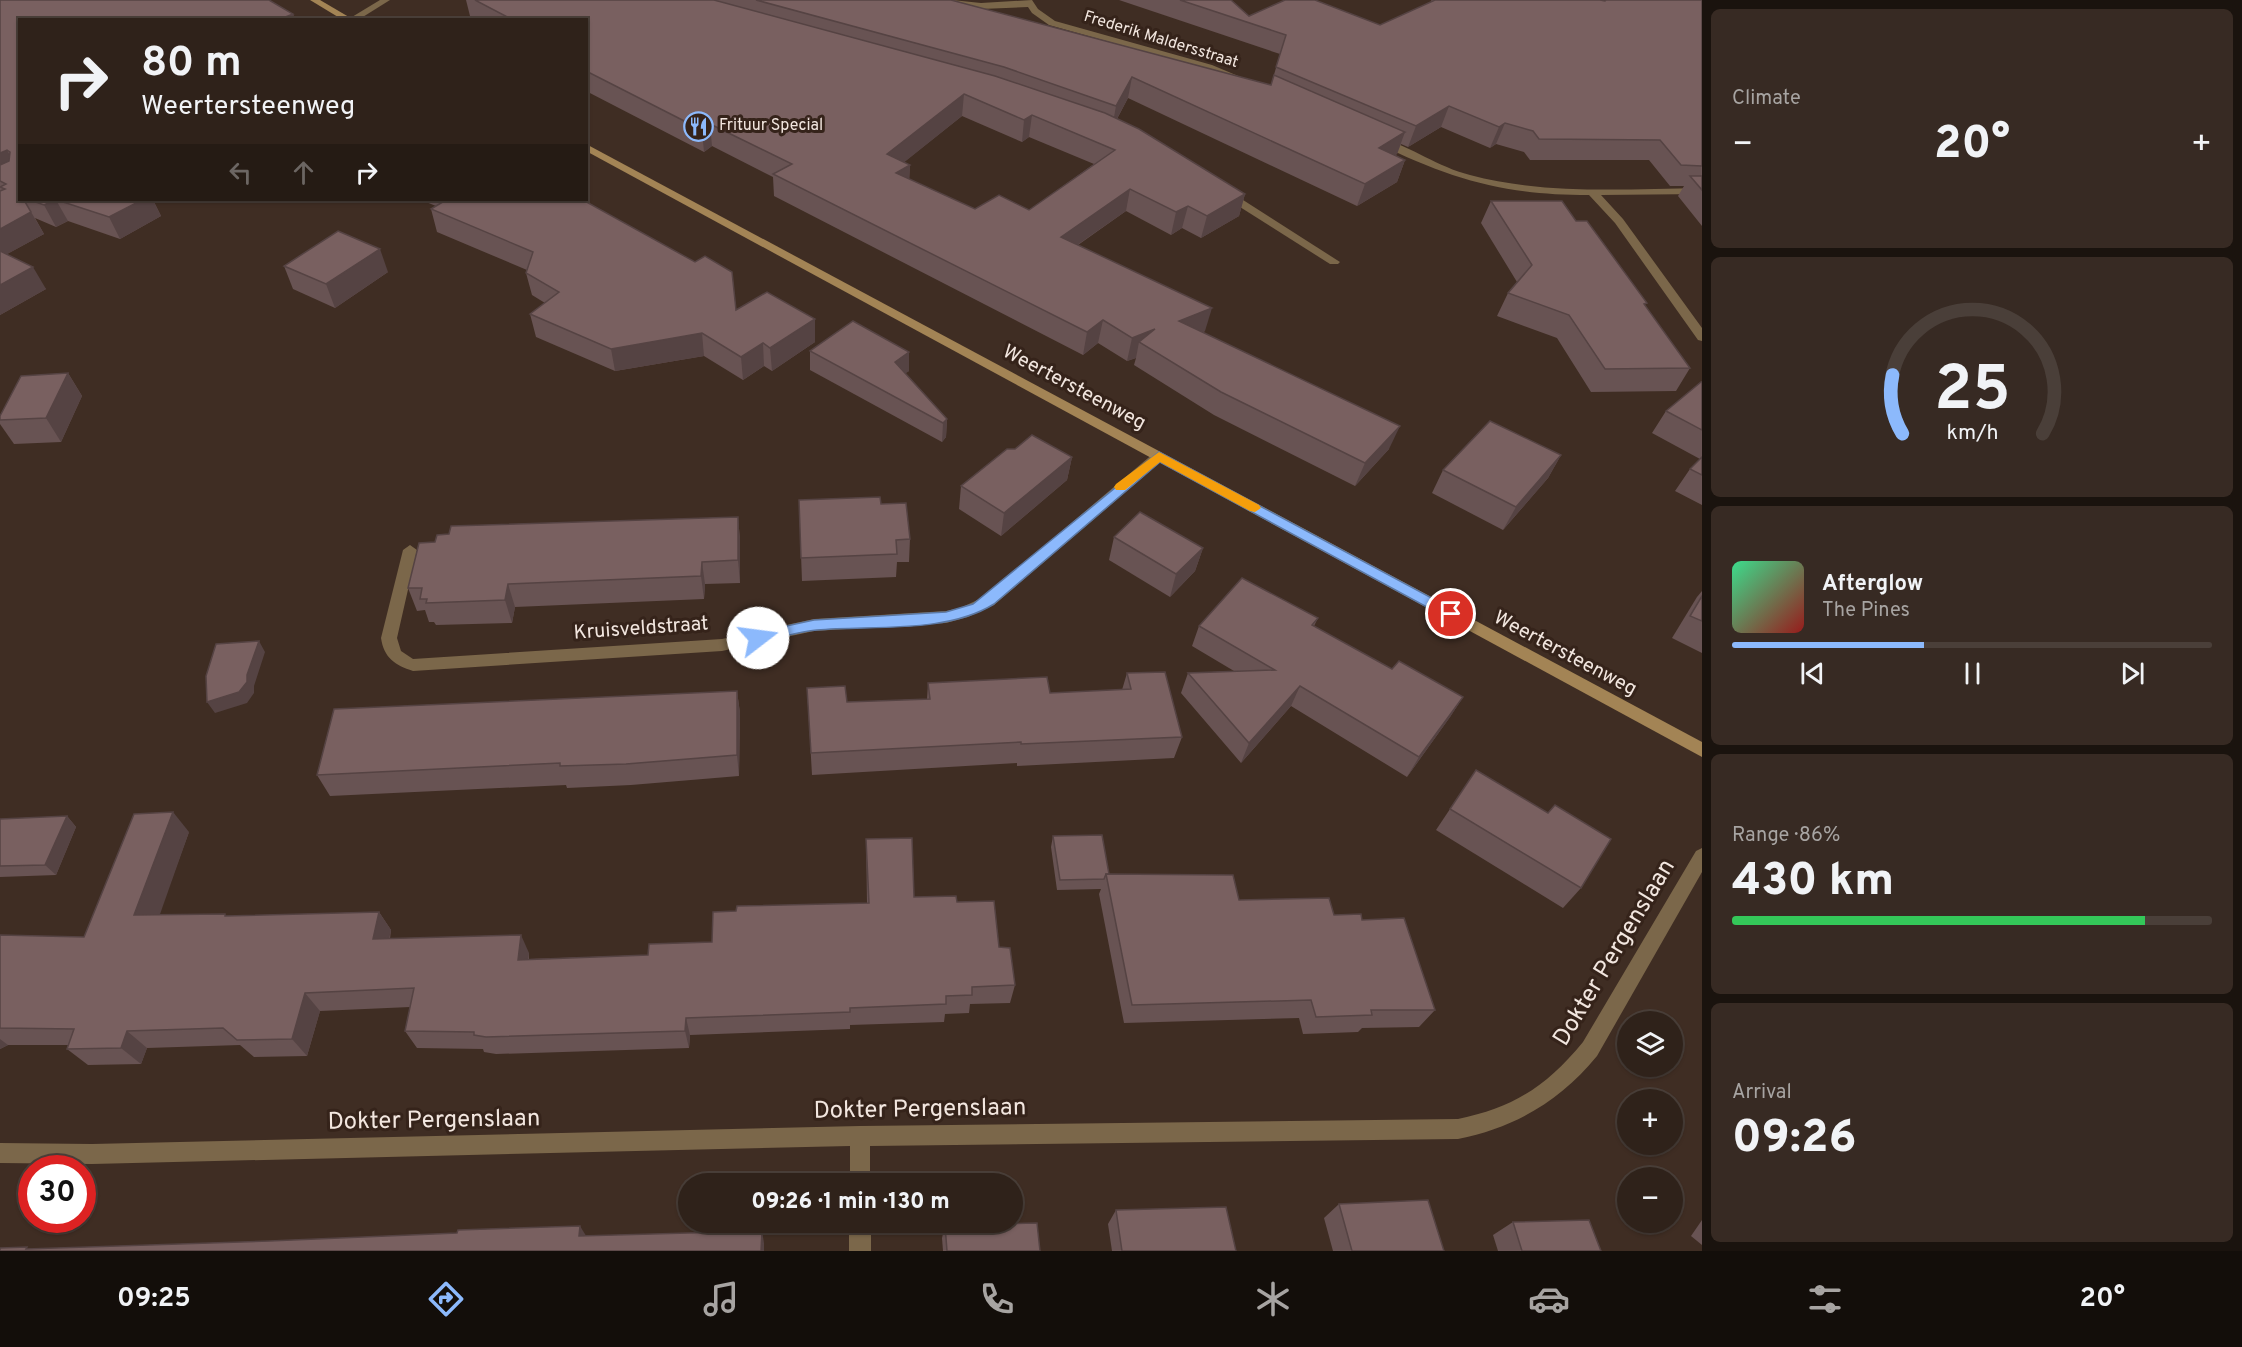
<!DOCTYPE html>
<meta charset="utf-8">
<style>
body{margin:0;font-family:Overpass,sans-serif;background:#372a23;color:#f1f3f6;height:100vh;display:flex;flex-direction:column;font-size:22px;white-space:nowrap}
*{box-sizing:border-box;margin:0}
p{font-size:20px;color:#a7a4a2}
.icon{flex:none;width:33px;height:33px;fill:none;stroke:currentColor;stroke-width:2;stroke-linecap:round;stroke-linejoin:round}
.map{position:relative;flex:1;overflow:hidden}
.side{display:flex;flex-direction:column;gap:9px;padding:9px;background:#1a130e;width:540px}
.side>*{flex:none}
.guide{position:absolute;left:18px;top:18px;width:570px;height:183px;border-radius:0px;box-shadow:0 2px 4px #0004,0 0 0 2px #4a3f39;background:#2f221a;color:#f1f3f6;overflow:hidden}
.controls{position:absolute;left:1617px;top:1011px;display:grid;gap:12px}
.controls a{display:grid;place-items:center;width:66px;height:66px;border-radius:50%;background:#2f221a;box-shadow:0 2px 4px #0004,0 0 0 2px #4a3f39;font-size:30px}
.speed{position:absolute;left:18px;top:1155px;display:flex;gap:12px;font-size:30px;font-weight:700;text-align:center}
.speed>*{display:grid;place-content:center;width:78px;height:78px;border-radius:50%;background:#2f221a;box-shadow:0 2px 4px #0004,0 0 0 2px #4a3f39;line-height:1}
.speed .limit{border:9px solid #d22;background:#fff;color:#111}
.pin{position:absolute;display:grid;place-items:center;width:51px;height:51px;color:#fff;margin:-26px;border:3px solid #fff;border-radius:50%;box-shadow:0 2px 6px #0007}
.me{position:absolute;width:66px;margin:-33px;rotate:75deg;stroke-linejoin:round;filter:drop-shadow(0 0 4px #0008)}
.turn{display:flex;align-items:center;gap:21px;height:126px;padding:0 24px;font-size:27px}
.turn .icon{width:78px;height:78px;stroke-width:2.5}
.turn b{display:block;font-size:42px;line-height:51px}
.lanes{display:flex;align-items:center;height:57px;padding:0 24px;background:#0003;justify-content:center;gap:30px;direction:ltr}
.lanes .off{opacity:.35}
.big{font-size:45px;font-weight:800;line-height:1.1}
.side .widget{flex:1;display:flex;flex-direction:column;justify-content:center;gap:9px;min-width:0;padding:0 21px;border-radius:9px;background:#372a23}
.side .dial{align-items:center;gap:0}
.dial svg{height:156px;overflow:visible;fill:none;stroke:#4a3f39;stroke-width:7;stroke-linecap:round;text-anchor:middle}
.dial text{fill:#f1f3f6;stroke:none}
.song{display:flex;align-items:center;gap:18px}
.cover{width:72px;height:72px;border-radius:9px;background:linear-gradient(135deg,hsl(150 70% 55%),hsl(0 70% 35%))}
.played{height:6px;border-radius:3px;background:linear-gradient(90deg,#8cb9fc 40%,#4a3f39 40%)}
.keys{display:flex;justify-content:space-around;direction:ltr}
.heat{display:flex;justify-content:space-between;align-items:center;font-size:33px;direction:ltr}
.charge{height:9px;border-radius:4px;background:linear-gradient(90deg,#34c759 86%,#4a3f39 0)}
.trip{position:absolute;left:678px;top:1173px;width:345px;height:60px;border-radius:30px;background:#2f221a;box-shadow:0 2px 4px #0004,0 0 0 2px #4a3f39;font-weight:800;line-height:60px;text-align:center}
.dock{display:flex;height:96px;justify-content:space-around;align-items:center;background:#130e0a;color:#a7a4a2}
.dock .icon{width:42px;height:42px}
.dock .on{color:#8cb9fc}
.dock b{font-size:27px;color:#f1f3f6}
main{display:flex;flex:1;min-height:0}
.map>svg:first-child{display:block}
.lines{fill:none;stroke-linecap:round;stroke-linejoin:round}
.street{fill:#7b674a;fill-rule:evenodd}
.secondary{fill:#a38455;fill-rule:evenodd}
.wall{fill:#685353;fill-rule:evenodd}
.shaded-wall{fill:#554343}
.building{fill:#796060;stroke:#554343;stroke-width:1.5;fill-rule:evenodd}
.route{fill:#8cb9fc;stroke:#5b78a4;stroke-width:1.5}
.slow{fill:#f59e0b}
.labels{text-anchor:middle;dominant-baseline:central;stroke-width:6;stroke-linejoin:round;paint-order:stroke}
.far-street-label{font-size:16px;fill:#f2e6df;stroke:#35231a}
.far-poi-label{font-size:16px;fill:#f2e6df;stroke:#35231a;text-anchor:start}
.street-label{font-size:20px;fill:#f2e6df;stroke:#35231a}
.near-street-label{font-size:24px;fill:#f2e6df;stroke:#35231a}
</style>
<main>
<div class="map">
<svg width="1702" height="1251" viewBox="0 0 1702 1251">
<rect width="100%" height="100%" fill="#3f2d23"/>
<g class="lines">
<g class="street">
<polygon points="380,0 390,0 358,20 347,20"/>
<polygon points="952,0 981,3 1032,0 1038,9 1055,21 1212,65 1243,78 1235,80 1206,69 1049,25 1032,13 1028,7 981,9"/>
<path d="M1381,138c31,9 57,29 89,37 76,20 154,14 232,13v6l-101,1 22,24 79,109v13l-4,-1 -83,-117 -26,-28c-83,0 -137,-15 -212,-52l-1,-2z"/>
<polygon points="1225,190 1229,191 1340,262 1338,264 1330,264 1221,195 1220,193"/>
<path d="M1159,452l7,4 -2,3 -170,146 -26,12 -22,6 -132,8 -92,20 -309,20c-18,-6 -29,-13 -32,-33l22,-88 7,-5 7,5 -20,88 4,13 12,8 309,-20 92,-20 132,-8 14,-3 24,-11 170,-144z"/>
<path d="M1702,848v24l-105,184c-37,45 -81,71 -139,83l-588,7v38h-20v-38l-758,18 -92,-1v-20l92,1 768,-18 598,-7c55,-11 89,-33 125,-77l113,-191z"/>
<rect x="849" y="1222" width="22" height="29"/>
</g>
<g class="secondary">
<polygon points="310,0 320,0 354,20 343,20"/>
<polygon points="586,144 1702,742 1702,757 586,151"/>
</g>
</g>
<g class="wall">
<polygon points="0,0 293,14 295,20 20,20 20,200 153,200 161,216 120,239 68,221 56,227 35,218 44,234 7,254 46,289 0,315"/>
<path d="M466,0h485l320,85 9,-31 -161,-54h112l18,16 131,9 52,-23 -1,-2h169l5,1 97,-1v226l-24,-30 6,-10h-14l-21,-26h-119l-6,-8 -28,-8 -6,4 -49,-21 -33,20 -7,-3 -4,10 -2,1 10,5 -8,22 -40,24 -229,-108 -11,21 128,75 -6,22 -38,22 -19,-10 -11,7 -45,-24 -48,34 127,86 -2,1 186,117 -34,37 -141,-71 -80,-50 2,-7 -9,3 -29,-18 -15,12 -309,-159 -1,-19 -61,-31 -8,6 -118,-61v-71h-109l-7,-4zM962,116l60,26 7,-5 65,27 -65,46 -54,-1 -66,-29 1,-15 -6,-3z"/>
<polygon points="421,200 583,200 736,310 815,319 815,342 772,371 764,366 743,380 704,356 615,371 536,337 530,314 545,303 532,295 526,273 527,270 437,232 431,209 436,206"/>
<polygon points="1491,201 1576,221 1645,306 1690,368 1676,391 1591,392 1557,338 1497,316 1508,293 1517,282 1481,223"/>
<polygon points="284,266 388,272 335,308 293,289"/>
<polygon points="810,351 909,371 905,373 947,419 946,437 942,442 810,370"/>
<polygon points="68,373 82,396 61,442 14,444 0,424 0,416"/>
<polygon points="1702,382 1702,505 1675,491 1690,469 1700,459 1652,433 1666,411"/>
<polygon points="1561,455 1548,478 1503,530 1432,493 1443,470"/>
<polygon points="1072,457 1067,480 1001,536 959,509 961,486"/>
<polygon points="799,500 881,504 910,539 909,562 897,562 896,577 802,581"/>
<polygon points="738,517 740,540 740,583 705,584 704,599 515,607 512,623 436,625 434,622 429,622 425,610 417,611 408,588"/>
<polygon points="1114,537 1203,548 1195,571 1170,597 1109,560"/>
<polygon points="1702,591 1702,653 1672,638 1697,597"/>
<polygon points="1318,618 1314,626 1392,669 1463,697 1450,717 1407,777 1291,706 1241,763 1181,693 1188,673 1234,671 1192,646 1199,626"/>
<polygon points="1127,673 1182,737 1174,758 1017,766 1017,763 812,775 807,688 847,702 927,699 928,683 1050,693 1122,690"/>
<polygon points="737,691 740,713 739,776 631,785 567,788 566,785 330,796 317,775"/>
<polygon points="1476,770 1581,888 1563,908 1436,830"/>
<polygon points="67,816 76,827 56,875 0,877 0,819"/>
<polygon points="189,832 159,914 228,916 379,912 391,930 390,939 529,953 529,959 648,955 712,942 867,903 866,839 914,897 957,902 999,947 1015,985 1010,1003 970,1004 969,1013 945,1014 944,1022 850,1025 850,1029 690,1035 689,1048 496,1054 484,1052 483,1049 417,1048 405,1031 410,1007 320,1011 307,1056 254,1057 240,1045 147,1048 141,1064 88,1065 67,1049 68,1045 8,1045 0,1049 0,935 84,937"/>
<polygon points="1053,836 1109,874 1239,900 1362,920 1435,1010 1419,1027 1362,1028 1358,1032 1303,1034 1299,1018 1124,1023 1099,894 1101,889 1057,890 1051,847"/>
<polygon points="1339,1204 1444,1251 1333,1251 1324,1218"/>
<polygon points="1116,1210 1236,1251 1112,1251 1108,1224"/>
<polygon points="1702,1220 1702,1245 1691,1236"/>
<polygon points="1513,1222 1601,1251 1498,1251 1493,1235"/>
<polygon points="945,1225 1040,1251 943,1251 942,1238"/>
</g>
<g class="shaded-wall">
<polygon points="293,14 295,20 278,20"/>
<polygon points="1132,77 1128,98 1112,128 1116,106"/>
<polygon points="964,94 962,116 887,176 887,154"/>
<polygon points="1449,106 1441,127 1408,147 1416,126"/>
<polygon points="1032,115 1029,137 1022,142 1024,120"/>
<polygon points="1505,123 1496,144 1490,148 1499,127"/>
<polygon points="710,124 712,146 704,152 702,130"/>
<polygon points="1405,132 1397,154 1372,170 1379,148"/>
<polygon points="7,150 19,171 0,180 0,153"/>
<polygon points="1405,160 1397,182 1357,206 1365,184"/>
<polygon points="910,165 909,187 896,173"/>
<polygon points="1130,189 1126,211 1057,259 1061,237"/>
<polygon points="1245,194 1239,216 1201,238 1207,216"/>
<polygon points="24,200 44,234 0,258 0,229"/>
<polygon points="55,200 56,200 68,221 56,227 44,205"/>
<polygon points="142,200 153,200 161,216 120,239 109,217"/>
<polygon points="1188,206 1182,228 1171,235 1176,212"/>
<polygon points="380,249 388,272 335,308 326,284"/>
<polygon points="33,267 46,289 0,315 0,285"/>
<polygon points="1212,308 1205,331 1173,344 1179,321"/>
<polygon points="815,319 815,342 772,371 770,348"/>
<polygon points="1103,320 1098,343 1083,355 1087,332"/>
<polygon points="1155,329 1139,342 1136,358 1127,361 1132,338"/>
<polygon points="702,333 704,356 615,371 611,349"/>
<polygon points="763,343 764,366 743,380 741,357"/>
<polygon points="909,352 909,371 895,381 895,362"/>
<polygon points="68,373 82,396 61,442 46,418"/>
<polygon points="947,419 946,437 942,442 943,423"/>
<polygon points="1400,426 1389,449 1355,486 1365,463"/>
<polygon points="1561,455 1548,478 1503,530 1516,507"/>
<polygon points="1072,457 1067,480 1001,536 1004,513"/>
<polygon points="738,517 740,540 740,583 738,560"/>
<polygon points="1203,548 1195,571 1170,597 1176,574"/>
<polygon points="702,562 705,584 704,599 701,576"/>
<polygon points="508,584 515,607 512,623 505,600"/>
<polygon points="259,641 265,652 254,686 254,693 247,703 215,713 207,702 247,675"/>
<polygon points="1300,686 1291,706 1241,763 1249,743"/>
<polygon points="737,691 740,713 739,776 737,755"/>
<polygon points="1463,697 1450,717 1407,777 1419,757"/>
<polygon points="173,812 189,832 153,934 134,915"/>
<polygon points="67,816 76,827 56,875 45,865"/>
<polygon points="379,912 391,930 385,958 373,939"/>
<polygon points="521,935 529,953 526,978 518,960"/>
<polygon points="305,993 320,1011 307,1056 292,1039"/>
<polygon points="686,1018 690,1035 689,1048 685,1031"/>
<polygon points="127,1031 147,1048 141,1064 121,1048"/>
<polygon points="0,1039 8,1045 0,1049"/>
<polygon points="580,1226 588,1239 579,1236"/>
<polygon points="762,1231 764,1243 764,1251 761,1251"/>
</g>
<g class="building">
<polygon points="0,0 269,0 293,14 278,20 20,20 20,200 24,200 31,212 0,229 0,191 5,189 0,187 6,184 0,181 0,165 9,161 10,152 7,150 0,153"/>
<path d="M475,0h239l281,76 110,37 34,16 106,65 -38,22 -19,-10 -12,6 -46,-23 -69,48 151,71 -33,13 221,105 -35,37 -144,-71 -82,-50 16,-13 -23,9 -29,-18 -16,12 -314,-158 19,-10 -82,-40 -8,6 -116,-59v-51h-73zM964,94l60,26 8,-5 83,35 -86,60 -30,-15 -24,14 -79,-36 14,-8 -23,-11z"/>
<polygon points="756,0 951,0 1271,85 1274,75 1405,132 1379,148 1405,160 1365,184 1132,77 1116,106 1004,67"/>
<polygon points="1180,0 1231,0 1249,16 1285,0 1315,0 1380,25 1435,0 1600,0 1605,1 1606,0 1702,0 1702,166 1681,165 1660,140 1539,139 1533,131 1505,123 1499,127 1449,106 1416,126 1276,67 1286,35"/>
<polygon points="1690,176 1702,176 1702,190"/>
<polygon points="30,200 55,200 44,205"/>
<polygon points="57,200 142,200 109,217"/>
<polygon points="446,200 583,200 695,262 705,256 732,272 736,310 767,292 815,319 770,348 763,343 741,357 702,333 611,349 530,314 559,292 526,273 533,252 431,209"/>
<polygon points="1491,201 1562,201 1576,221 1587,221 1647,303 1644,304 1690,368 1605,369 1569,315 1508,293 1532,265"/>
<polygon points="338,231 380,249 326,284 284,266"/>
<polygon points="0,251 33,267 0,285"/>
<polygon points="853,321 909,352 895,362 947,419 943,423 810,351"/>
<polygon points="68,373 46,418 0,420 0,416 21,376"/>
<polygon points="1701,382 1702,382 1702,430 1666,411"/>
<polygon points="1490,421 1561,455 1516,507 1443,470"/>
<polygon points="1032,435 1072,457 1004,513 961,486 1007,449 1015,449"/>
<polygon points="1702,457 1702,475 1690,469"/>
<polygon points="880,497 881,504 906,503 910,539 896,540 897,554 801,558 799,500"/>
<polygon points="1140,512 1203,548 1176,574 1114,537"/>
<polygon points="738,517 738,560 702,562 701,576 508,584 505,600 426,603 427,599 420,599 422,588 408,588 419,543 435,542 437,535 449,534 451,526"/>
<polygon points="1242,578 1318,618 1312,625 1392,669 1399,661 1463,697 1419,757 1300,686 1249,743 1188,673 1275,670 1199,626"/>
<polygon points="1702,596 1702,621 1690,616"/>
<polygon points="259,641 247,675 247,682 239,692 207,702 206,676 216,644"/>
<polygon points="1165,672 1182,737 1021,744 1021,742 811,753 807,688 845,686 847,702 930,699 928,683 1047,677 1050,693 1131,689 1127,673"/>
<polygon points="737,691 737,755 626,764 560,766 560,763 317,775 334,709"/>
<polygon points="1476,770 1548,813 1555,805 1611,839 1581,888 1450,809"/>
<polygon points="173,812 134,915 225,914 225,916 379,912 373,939 521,935 518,960 648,955 649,944 712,942 713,912 736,911 737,906 869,903 866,839 912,838 914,897 956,896 957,902 994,901 999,947 1010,948 1015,985 972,987 972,995 946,996 946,1004 850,1008 850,1012 686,1018 685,1031 486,1037 474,1035 474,1032 405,1031 414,988 305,993 292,1039 237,1040 223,1028 127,1031 121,1048 67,1049 74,1029 0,1028 0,935 84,937 134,814"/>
<polygon points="67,816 45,865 0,866 0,819"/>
<polygon points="1102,835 1109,874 1106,874 1104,879 1060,880 1053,836"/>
<polygon points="1106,874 1233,875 1239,900 1329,898 1334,915 1361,914 1362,920 1404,918 1435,1010 1371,1010 1372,1015 1316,1017 1311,1000 1132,1005"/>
<polygon points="1428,1200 1444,1251 1352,1251 1339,1204"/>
<polygon points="1226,1207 1236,1251 1122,1251 1116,1210"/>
<polygon points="1589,1220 1601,1251 1522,1251 1513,1222"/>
<polygon points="1037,1223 1040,1251 947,1251 945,1225"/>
<polygon points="580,1226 579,1236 762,1231 761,1251 0,1251 0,1248 27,1247 26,1249 269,1241 457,1233 458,1230"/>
</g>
<path class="route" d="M1159,452l297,159 2,3 -2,4h-9l-287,-156 -166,142c-48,30 -122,21 -177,26 -20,2 -40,8 -59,13l-7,-5 7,-6 56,-12 132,-8 27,-8z"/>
<polygon class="slow" points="1159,452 1259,505 1261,508 1255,512 1250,511 1160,462 1125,490 1116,490 1114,487 1116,484"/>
<defs>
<symbol id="restaurant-ring" viewBox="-11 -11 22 22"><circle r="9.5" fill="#35231a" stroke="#8cb9fc" stroke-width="1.5"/><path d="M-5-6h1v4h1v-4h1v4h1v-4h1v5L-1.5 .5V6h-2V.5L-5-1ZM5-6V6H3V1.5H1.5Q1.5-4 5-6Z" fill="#8cb9fc"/></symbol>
</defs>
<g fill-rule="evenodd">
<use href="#restaurant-ring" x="682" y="110" width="33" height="33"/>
</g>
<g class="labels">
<g class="far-street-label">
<text transform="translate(1161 40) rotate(17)">Frederik Maldersstraat</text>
</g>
<g class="far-poi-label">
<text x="719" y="126">Frituur Special</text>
</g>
<g class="street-label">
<text transform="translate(1074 388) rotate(28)">Weertersteenweg</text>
<text transform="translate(641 629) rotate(-4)">Kruisveldstraat</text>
<text transform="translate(1565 654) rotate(28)">Weertersteenweg</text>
</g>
<g class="near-street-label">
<text transform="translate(1615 953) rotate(-59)">Dokter Pergenslaan</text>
<text transform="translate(920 1110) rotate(-1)">Dokter Pergenslaan</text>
<text transform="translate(434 1121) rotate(-1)">Dokter Pergenslaan</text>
</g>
</g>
</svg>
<div class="controls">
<a><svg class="icon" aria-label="layers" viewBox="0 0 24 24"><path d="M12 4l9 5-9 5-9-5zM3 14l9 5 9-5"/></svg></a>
<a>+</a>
<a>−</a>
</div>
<div class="speed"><div class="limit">30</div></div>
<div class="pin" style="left:1451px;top:614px;background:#d93025"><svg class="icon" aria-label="arrive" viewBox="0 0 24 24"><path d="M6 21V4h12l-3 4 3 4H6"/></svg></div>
<svg class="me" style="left:758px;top:638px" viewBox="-20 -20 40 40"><circle r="19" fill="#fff"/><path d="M0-13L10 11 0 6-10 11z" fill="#8cb9fc"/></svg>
<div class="trip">09:26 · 1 min · 130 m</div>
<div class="guide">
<div class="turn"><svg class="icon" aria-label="right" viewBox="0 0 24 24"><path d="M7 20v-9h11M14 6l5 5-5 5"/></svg><div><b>80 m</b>Weertersteenweg</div></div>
<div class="lanes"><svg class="icon off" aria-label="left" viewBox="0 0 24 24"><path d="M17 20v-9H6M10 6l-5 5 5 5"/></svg><svg class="icon off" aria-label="ahead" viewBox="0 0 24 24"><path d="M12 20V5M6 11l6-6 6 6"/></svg><svg class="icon" aria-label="right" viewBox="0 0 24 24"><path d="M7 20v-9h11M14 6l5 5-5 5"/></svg></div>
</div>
</div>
<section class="side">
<div class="widget"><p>Climate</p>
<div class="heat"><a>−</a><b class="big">20°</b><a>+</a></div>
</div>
<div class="widget dial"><svg viewBox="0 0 100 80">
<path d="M14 69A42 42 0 1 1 86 69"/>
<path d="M14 69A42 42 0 0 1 9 39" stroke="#8cb9fc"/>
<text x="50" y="56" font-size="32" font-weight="700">25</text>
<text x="50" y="72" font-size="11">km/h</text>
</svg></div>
<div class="widget">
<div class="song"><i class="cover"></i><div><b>Afterglow</b><p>The Pines</p></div></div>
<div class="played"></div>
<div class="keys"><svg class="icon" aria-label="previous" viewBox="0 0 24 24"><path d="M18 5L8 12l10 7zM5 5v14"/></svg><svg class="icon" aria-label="pause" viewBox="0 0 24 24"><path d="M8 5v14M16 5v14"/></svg><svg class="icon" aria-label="next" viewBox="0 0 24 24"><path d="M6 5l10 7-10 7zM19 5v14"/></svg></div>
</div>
<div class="widget"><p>Range · 86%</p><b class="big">430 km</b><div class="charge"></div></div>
<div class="widget"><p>Arrival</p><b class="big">09:26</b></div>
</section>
</main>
<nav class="dock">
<b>09:25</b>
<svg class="icon on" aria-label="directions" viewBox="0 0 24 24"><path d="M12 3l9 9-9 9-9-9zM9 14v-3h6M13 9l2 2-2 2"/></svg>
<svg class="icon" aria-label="music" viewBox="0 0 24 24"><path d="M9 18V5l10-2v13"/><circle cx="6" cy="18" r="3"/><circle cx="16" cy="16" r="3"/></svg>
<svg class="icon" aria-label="phone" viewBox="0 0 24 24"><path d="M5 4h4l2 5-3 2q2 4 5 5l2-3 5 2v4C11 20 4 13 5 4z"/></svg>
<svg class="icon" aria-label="climate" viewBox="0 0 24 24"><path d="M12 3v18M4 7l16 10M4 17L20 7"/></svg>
<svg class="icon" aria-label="car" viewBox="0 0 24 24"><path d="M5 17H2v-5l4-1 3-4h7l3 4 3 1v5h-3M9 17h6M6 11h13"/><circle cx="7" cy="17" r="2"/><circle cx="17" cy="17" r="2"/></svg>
<svg class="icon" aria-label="filters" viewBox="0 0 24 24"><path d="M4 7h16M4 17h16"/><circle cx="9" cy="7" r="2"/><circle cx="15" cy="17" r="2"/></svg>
<b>20°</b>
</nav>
